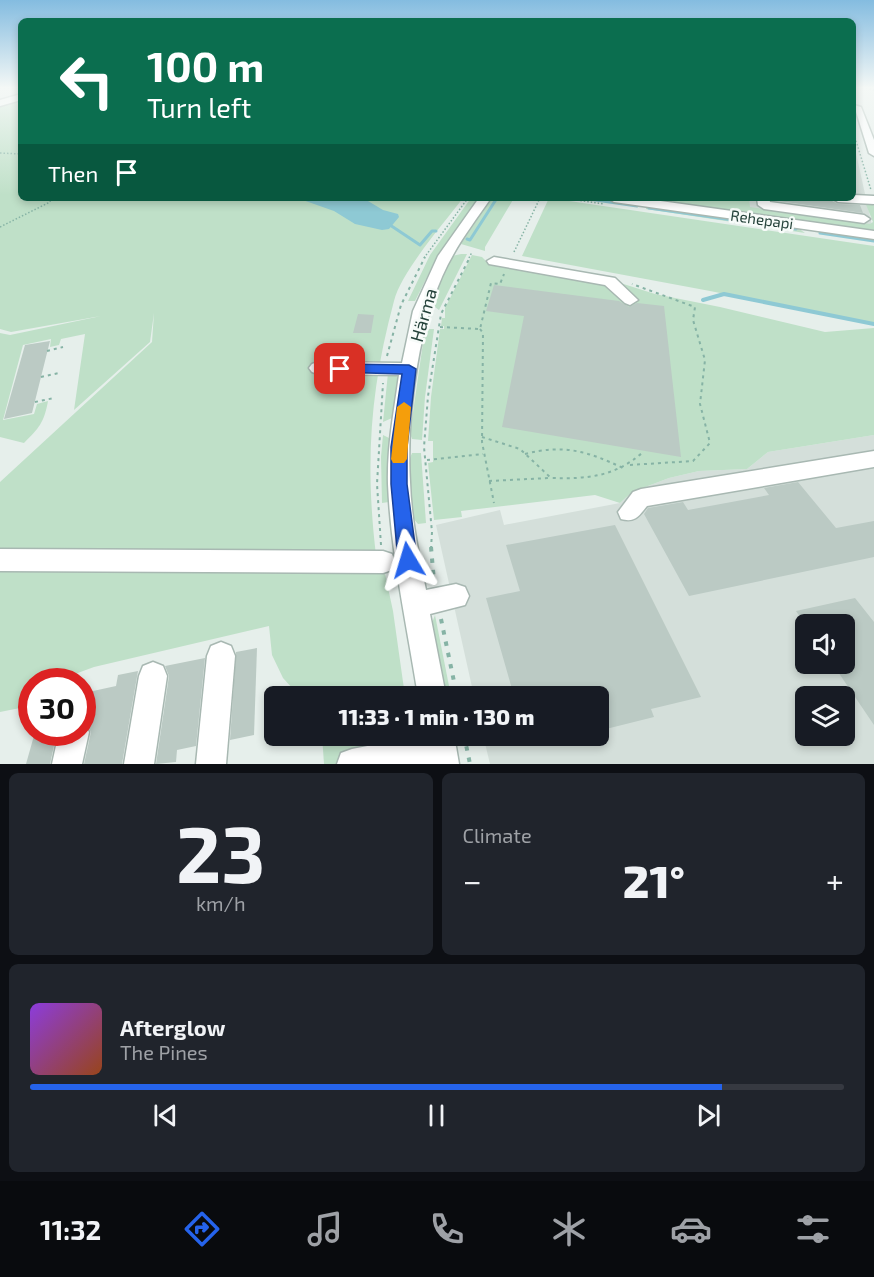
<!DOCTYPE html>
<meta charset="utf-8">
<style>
body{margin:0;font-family:"Exo 2",sans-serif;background:#20242c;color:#f1f3f6;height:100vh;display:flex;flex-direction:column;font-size:22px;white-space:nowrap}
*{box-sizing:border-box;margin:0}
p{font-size:20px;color:#9ea1a6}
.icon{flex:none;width:33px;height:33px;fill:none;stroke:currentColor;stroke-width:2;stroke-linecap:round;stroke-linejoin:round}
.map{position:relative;height:764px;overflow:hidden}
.sheet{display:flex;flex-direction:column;gap:9px;padding:9px;background:#0d0f14;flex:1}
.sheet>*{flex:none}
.hud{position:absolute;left:18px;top:18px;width:838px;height:183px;border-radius:9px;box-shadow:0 3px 9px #0003;background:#0b6e4f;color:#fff;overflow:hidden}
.fabs{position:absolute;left:795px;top:614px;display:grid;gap:12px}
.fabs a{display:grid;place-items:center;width:60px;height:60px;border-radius:9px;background:#171b24;box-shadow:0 3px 9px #0003;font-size:30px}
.speed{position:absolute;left:18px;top:668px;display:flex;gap:12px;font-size:30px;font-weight:700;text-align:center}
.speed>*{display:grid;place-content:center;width:78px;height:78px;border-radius:50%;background:#171b24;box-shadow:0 3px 9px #0003;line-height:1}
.speed .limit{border:9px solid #d22;background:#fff;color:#111}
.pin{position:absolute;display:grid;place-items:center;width:51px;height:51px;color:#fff;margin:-26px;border-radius:12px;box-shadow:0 3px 9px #0006}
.me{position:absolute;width:66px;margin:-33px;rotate:353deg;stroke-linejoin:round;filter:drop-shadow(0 0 4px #0008)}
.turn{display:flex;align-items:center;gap:21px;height:126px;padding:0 30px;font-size:27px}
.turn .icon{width:78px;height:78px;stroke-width:2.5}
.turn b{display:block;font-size:42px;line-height:51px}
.then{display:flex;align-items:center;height:57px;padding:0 30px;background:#0003;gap:12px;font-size:22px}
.big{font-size:45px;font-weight:800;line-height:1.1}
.sheet .widget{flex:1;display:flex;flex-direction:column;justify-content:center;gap:9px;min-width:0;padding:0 21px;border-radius:9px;background:#20242c}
.sheet .dial{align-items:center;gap:0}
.dial b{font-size:78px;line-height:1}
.song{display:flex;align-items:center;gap:18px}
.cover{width:72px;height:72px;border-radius:9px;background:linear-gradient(135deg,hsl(270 70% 55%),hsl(20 70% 35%))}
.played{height:6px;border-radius:3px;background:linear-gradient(90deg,#2563eb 85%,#363941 85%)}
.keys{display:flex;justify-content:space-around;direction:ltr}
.heat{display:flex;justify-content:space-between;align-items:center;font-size:33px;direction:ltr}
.sheet .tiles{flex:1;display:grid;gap:9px;grid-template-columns:1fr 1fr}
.widget:last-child{grid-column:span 2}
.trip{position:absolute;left:264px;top:686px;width:345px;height:60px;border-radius:9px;background:#171b24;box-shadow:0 3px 9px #0003;font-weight:800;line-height:60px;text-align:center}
.menu{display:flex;height:96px;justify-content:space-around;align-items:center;background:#090b0e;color:#9ea1a6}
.menu .icon{width:42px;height:42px}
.menu .active{color:#2563eb}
.menu b{font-size:27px;color:#f1f3f6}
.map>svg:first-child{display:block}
.built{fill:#d4dfda;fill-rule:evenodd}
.green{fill:#bfe0c8}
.water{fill:#8ec9d4}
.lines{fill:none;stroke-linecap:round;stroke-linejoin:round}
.stream-far1{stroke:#8ec9d4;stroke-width:3}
.stream{stroke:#8ec9d4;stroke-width:4}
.building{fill:#bbcac4}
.minor-casing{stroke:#a8b8b2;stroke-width:3}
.path-far2{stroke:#86b3a5;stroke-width:1.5;stroke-dasharray:1.5 2;stroke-linecap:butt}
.path-far1{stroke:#86b3a5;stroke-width:2;stroke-dasharray:3 4;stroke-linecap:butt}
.path{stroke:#86b3a5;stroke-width:4;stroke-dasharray:4.5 7;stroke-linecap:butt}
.minor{fill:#fff;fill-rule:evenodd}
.route{fill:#2563eb;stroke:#184099;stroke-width:1.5}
.slow{fill:#f59e0b}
.labels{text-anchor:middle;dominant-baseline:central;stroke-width:5;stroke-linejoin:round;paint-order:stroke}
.far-street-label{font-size:15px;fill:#24423a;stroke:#f7fbf9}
.street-label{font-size:18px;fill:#24423a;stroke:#f7fbf9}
</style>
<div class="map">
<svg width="874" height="764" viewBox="0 0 874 764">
<rect width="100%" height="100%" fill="#e6efeb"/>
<g class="built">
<polygon points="854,144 873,230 649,198 854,198"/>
<path d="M874,435v329h-384l-7,-29h115v-39h-124l-38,-171 64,-15 4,15 116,-22 12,-11 37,-14 30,-7 48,-2 21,-17zM806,624h38v39h-38zM806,696h38v39h-38z"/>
</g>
<g class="green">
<path d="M21,100v98h442c-19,25 -62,74 -69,103 -24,89 -29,162 -18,254l-376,-5v-68l152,-140 2,-29 -4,29 -76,68 11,-76 -24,5 -2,6 -9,2 1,-8 -28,6 -20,75 31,-6 3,-10 11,-3c-4,22 -9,27 -24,42l-24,-6v-104l10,2 91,-19 -90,16 -11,-3v-223z"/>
<polygon points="471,198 478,198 434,263 415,301 408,301 430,255"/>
<polygon points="491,198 514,198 485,247 485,251 461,244"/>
<polygon points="549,198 874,246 874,324 710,291 522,256"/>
<polygon points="670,198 693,200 693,198 749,198 750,207 870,224 873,222 865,202 871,201 874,206 874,232 675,204"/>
<polygon points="646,205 798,228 805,233 646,209"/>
<polygon points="461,254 467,254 439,310 431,304 452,256"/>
<polygon points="472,255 482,257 487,262 619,287 614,281 655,294 720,307 825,332 874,328 874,435 768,452 747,469 699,471 669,478 632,492 620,503 595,495 461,511 462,517 434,520 428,463 433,462 433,441 428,441 431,397 440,329 444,329 444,326 441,326 442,318 445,318 445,308"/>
<polygon points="425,329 434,329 425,397 422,440 412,439 410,433"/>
<polygon points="388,373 395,373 398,379 392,418 383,422"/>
<polygon points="383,435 389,438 390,444 391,493 389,502 382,503 381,457"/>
<polygon points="412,453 421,453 426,523 418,524 412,517 408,463"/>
<polygon points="0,561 384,569 393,611 405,696 311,696 293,689 283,678 272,655 269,626 94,667 56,681 32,681 31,700 25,707 0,712"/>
<polygon points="435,615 451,696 446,696 432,623"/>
<polygon points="322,735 411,735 414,753 352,764 324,764"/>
</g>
<polygon class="water" points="297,198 363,198 383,210 398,214 399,217 389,229 382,230 355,224 334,211"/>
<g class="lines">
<g class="stream-far1">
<polyline points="582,198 637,206"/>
<polyline points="649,208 796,229"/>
<polyline points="387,223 420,245 432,231 436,231"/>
<polyline points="820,233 874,241"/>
<polyline points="467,239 470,240 497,198"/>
</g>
<polyline class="stream" points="703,300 724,294 874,324"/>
</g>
<g class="building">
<polygon points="779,198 812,198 832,201 838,204 860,205 863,213 779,201"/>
<polygon points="494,285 619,301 629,307 637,303 664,306 681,457 502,427 524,316 486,311"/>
<polygon points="358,314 374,315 371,333 353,333"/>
<polygon points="50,341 32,413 4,419 25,345"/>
<polygon points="798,482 836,528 874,521 874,557 689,596 644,514 648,508 683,502 688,510 769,495 764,488"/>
<polygon points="615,525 701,697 651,709 654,717 598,731 598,696 514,696 486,598 520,591 506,545"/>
<polygon points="855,598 874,622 874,725 832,663 844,663 844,624 805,624 796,611"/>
<polygon points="257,648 254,735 230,740 236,652"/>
<polygon points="205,658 196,746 177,750 176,762 156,764 169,676 165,666"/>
<polygon points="138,671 122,764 84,764 91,732 86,724 93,691 116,686 118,675"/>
<polygon points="35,732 57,732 50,764 26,764"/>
</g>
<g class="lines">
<defs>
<g id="minor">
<polygon points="21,94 21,100 0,106 0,100"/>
<polygon points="854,105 861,107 874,140 874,156 869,153"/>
<polygon points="854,195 874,196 874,204 838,202 832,198 854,198"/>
<path d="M479,198h12c-13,19 -27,37 -38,57 -34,58 -47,160 -43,227 1,36 9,73 16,108l30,-6 9,3 4,9 -4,9 -35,9 16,82h-28c-11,-70 -27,-141 -30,-212 -1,-37 6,-73 11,-109l-81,-1 -6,-2 -3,-4 3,-4 6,-2 84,1 11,-52 25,-55z"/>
<polygon points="608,198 639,198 874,231 874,239 614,202"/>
<polygon points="757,198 769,198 770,202 864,215 870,219 864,223 764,209 758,205"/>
<polygon points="494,257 615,278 638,300 630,305 625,303 605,285 489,264 487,261"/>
<path d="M874,451v16l-227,39c-8,10 -12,17 -26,13l-3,-7 15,-20 8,-3z"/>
<polygon points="0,549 383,551 392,554 395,562 392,570 383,573 0,571"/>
<polygon points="221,642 231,646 235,656 226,764 196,764 207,656 211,646"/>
<polygon points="153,662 163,666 167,676 154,764 124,764 139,676 143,666"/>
<polygon points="82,721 89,732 82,764 52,764 59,732 82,732"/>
<polygon points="424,735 454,735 459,764 337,764 341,753 352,749"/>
</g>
</defs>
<use href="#minor" class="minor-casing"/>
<g class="path-far2">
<polyline points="866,88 874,90"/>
<polyline points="854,134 871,190"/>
<polyline points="0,153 21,154"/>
<polyline points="563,198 604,204"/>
<polyline points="0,227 50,202 51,198"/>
<polyline points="514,252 540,198"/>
<polyline points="424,258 468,198"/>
<polyline points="469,258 472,252"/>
</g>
<g class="path-far1">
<polyline points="440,327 480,329 491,283 500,284 504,274"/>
<polyline points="480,329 483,333 482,442 494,503"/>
<polyline points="47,351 63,347"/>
<polyline points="387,356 401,305 425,257"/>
<polyline points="41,377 59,373"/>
<polyline points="35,402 54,398"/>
<path d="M482,437l38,12 31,29c36,1 63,-1 91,-25"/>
<path d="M525,454c39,-10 62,-3 98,14"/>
<polyline points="427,460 483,454"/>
<polyline points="630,465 693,461 710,443 700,404 705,360 693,320 695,307 632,284"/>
<polyline points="489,481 549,478"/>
<polyline points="381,545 377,484 383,383"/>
<polyline points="431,549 432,532 424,447 428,396 441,314 470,257"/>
</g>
<g class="path">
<polyline points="431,547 434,581"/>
<polyline points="441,619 457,696"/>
<polyline points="464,735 470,764"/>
</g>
<use href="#minor" class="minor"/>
</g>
<linearGradient id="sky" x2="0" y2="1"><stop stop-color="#84bce0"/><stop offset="0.45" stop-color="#f4f8f6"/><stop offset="1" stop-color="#f4f8f6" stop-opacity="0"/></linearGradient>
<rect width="874" height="195" fill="url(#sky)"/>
<polygon class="route" points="340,364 409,365 416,369 407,447 407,484 417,560 414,566 408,568 401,566 398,560 391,484 391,447 402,374 335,372 334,369"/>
<polygon class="slow" points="404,402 411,407 407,459 404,463 393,463 391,459 397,407"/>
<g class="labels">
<g class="far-street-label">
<text transform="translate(762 219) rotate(8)">Rehepapi</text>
</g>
<g class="street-label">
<text transform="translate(423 315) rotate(-74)">Härma</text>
</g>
</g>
</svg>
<div class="fabs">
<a><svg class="icon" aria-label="sound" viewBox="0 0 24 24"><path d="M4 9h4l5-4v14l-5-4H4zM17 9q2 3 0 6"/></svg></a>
<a><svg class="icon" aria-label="layers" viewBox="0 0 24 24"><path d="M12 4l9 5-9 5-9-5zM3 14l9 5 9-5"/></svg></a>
</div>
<div class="speed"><div class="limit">30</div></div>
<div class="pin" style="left:340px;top:369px;background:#d93025"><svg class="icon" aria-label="arrive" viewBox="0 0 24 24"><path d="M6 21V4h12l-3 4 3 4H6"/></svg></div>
<svg class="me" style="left:408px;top:560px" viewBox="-20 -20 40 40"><path d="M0-17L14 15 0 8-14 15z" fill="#2563eb" stroke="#fff" stroke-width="4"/></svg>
<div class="trip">11:33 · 1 min · 130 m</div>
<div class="hud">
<div class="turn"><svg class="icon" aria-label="left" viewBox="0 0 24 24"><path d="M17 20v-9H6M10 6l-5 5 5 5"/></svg><div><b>100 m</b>Turn left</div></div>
<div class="then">Then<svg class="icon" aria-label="arrive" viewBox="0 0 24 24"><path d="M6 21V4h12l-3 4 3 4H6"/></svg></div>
</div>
</div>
<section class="sheet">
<div class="tiles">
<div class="widget dial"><b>23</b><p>km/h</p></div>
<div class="widget"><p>Climate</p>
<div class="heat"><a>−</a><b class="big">21°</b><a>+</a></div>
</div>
<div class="widget">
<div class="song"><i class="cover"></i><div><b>Afterglow</b><p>The Pines</p></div></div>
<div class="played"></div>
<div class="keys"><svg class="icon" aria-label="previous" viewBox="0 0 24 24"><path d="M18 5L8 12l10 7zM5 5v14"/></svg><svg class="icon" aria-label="pause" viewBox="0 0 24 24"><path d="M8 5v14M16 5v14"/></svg><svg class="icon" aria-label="next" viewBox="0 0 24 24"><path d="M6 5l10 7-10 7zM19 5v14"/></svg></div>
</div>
</div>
</section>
<nav class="menu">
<b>11:32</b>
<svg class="icon active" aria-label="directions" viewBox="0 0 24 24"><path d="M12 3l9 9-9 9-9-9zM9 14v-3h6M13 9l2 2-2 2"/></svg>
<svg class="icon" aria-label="music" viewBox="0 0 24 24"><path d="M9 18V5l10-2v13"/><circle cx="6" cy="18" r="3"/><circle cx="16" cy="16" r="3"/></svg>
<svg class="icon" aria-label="phone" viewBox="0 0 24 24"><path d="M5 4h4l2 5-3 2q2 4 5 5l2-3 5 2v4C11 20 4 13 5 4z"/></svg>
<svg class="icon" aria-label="climate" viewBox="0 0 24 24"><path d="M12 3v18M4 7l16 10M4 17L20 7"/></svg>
<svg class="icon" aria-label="car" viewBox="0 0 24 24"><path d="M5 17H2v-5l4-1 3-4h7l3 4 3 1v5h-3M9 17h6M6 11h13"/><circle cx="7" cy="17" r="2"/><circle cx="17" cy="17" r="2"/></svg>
<svg class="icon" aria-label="filters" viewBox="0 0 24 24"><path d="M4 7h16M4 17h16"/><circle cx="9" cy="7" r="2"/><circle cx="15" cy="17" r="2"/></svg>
</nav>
